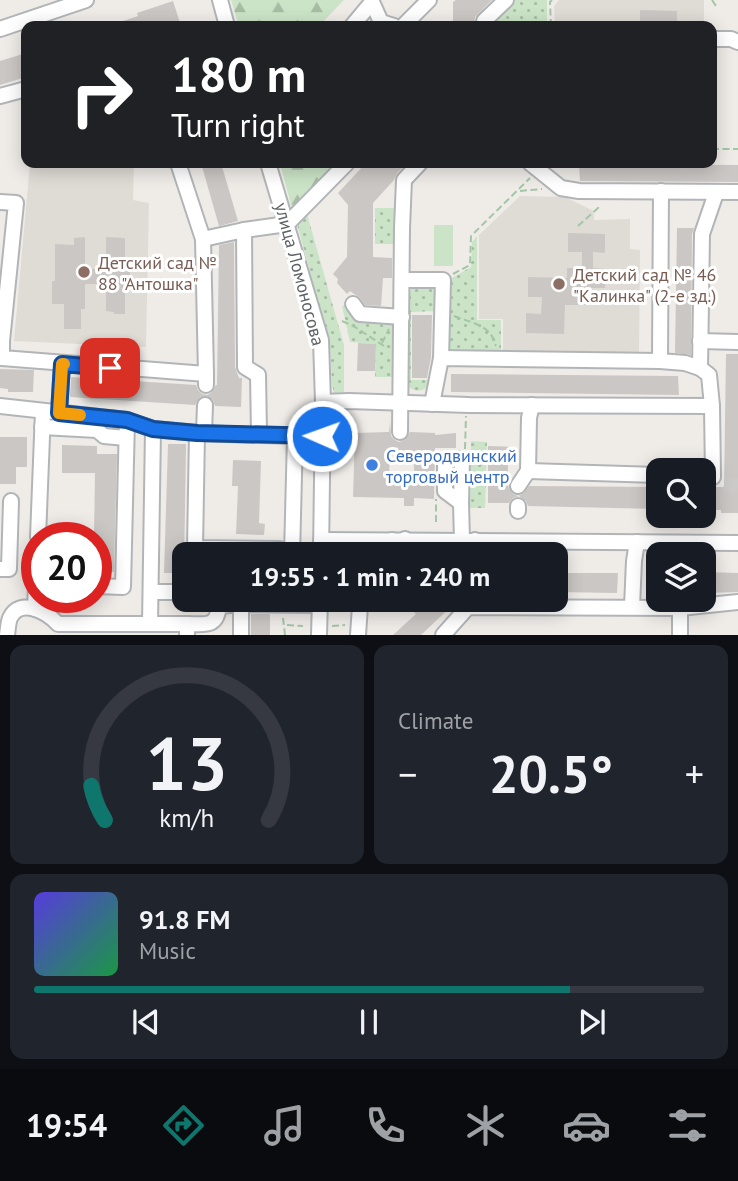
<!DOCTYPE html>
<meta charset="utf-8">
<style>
body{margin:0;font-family:"PT Sans",sans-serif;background:#20242c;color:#f1f3f6;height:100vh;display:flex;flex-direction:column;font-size:26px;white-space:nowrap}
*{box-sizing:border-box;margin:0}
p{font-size:23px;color:#9ea1a6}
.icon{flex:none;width:38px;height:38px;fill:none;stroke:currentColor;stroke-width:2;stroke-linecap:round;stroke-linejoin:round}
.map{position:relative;height:635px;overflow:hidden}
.sheet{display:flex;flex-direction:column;gap:10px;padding:10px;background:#0d0f14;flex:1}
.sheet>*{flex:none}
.hud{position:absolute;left:21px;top:21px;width:696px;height:147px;border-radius:14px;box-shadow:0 4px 18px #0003;background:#202124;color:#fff;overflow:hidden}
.controls{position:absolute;left:646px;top:458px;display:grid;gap:14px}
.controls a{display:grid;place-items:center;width:70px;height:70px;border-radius:14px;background:#171b24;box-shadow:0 4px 18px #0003;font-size:35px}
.speed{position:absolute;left:21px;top:522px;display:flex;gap:14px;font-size:35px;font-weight:700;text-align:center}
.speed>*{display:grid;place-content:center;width:91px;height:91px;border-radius:50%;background:#171b24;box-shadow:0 4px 18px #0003;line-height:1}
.speed .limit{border:10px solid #d22;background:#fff;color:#111}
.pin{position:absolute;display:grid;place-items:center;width:60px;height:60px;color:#fff;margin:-30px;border-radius:14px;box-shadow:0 4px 10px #0006}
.me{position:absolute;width:77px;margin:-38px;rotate:272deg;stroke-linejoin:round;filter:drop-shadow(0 0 5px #0008)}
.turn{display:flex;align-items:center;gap:24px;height:147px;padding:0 35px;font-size:32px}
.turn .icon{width:91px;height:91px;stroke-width:2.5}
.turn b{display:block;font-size:49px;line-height:60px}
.big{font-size:52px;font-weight:800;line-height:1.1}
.sheet .card{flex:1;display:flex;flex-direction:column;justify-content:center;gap:10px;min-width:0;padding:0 24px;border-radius:14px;background:#20242c}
.sheet .dial{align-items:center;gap:0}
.dial svg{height:182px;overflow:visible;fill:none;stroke:#363941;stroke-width:7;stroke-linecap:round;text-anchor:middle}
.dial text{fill:#f1f3f6;stroke:none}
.song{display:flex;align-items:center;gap:21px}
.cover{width:84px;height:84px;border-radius:10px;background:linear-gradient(135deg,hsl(250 70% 55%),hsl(140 70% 35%))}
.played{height:7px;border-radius:4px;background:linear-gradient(90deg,#0f766e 80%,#363941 80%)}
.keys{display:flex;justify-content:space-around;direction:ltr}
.heat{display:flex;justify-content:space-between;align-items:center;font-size:38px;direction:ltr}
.sheet .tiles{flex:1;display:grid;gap:10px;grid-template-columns:1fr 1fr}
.card:last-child{grid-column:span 2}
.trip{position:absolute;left:172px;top:542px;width:396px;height:70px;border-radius:14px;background:#171b24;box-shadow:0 4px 18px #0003;font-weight:800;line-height:70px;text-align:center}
.tab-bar{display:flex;height:112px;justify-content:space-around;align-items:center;background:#090b0e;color:#9ea1a6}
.tab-bar .icon{width:49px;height:49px}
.tab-bar .active{color:#0f766e}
.tab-bar b{font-size:32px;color:#f1f3f6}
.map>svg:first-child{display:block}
.education{fill:#dfdcd6}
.grass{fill:url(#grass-dots)}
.forest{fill:url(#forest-firs)}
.pitch{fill:#cbe4c7}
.building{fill:#cbc7c4;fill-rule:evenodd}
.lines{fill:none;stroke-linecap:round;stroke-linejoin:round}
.minor-tunnel{stroke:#cbcac8;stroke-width:14;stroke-dasharray:14 7;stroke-linecap:butt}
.minor-casing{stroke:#b2b5b8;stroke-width:18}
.path{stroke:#a3c6a7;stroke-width:2;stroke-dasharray:7 3.5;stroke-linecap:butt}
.minor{stroke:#fff;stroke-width:14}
.route-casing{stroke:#114b97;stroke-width:18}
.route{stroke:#1a73e8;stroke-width:12}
.slow{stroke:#f59e0b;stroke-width:12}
.education-dot{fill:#8d6e63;stroke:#fff;stroke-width:2.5}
.shop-dot{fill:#3f7fe0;stroke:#fff;stroke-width:2.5}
.labels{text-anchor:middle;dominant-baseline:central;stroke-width:6;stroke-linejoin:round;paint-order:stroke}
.education-label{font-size:18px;fill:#785e54;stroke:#fff;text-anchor:start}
.street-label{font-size:18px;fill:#5f6366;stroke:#fff}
.shop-label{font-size:18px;fill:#366cbe;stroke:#fff;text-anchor:start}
</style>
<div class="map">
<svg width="738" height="635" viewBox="0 0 738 635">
<defs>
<pattern id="grass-dots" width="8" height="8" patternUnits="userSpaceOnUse" patternTransform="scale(1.75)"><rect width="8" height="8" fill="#cbe4c7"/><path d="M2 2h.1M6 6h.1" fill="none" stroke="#a8bca5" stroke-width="1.8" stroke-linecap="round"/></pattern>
<pattern id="forest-firs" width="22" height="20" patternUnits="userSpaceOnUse" patternTransform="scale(1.75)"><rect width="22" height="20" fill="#cbe4c7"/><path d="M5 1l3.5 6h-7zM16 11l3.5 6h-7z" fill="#a8bca5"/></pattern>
</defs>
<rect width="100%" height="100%" fill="#efece8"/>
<g class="education">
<polygon points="559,0 704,0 704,26 555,26 554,6"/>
<polygon points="30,163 134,163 133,200 149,203 146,347 14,341"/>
<polygon points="520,196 565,197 594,211 594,220 630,219 630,249 640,250 639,354 503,353 503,319 479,319 479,235"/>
</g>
<g class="grass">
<polygon points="512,0 547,0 547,26 488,26"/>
<rect x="375" y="208" width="21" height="36"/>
<polygon points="307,214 344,345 344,395 339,396 334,393 332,385 330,346 297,224"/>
<polygon points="477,236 477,320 501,320 501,355 444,355 445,282 471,267 472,242"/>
<path d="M439,286l-1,25 -27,1v68h19l-5,9c-7,3 -13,2 -18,-4l-1,-90c7,-11 21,-9 33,-9z"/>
<polygon points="349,304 399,317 399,377 375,377 376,344 350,342 342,306"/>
<polygon points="471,441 487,442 485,508 470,508"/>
</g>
<g class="forest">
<polygon points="231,0 344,0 319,26 239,26"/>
<polygon points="280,163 326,163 330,170 292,209"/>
</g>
<rect class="pitch" x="434" y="225" width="19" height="41"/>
<g class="building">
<polygon points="456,0 492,0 475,17 474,26 453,26 453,2"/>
<polygon points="173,1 181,26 112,26 111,25 138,16 137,13"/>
<polygon points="640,10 677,11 677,26 640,26"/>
<polygon points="26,53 26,77 0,85 0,61"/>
<polygon points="201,163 221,163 238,221 219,226"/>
<polygon points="366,163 407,163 397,173 394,180 373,203 373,257 392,258 392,278 383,278 381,306 365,305 360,298 350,291 347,294 337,283 338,279 333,274 347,257 348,205 338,193"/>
<polygon points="579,164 738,165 738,182 580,181"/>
<polygon points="677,228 694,228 692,234 691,355 675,353"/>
<polygon points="568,233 605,234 605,253 593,252 593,268 606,269 605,288 586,288 586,305 565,305 564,334 526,333 526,313 541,314 542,297 528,297 528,277 567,278 567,268 582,268 582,252 568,252"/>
<polygon points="85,237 85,269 106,269 106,237 125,238 125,258 130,258 130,291 125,291 125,314 114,314 114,312 106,311 106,284 85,284 85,309 81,309 81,329 64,329 64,304 52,304 52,281 55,281 55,244 74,245 74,238"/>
<polygon points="234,242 235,367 239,378 242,378 241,407 215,406 213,400 206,396 200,397 195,405 70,397 71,377 196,385 198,390 202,394 207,395 211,393 216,385 217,385 219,245"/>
<polygon points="412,315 432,315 431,357 427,378 412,378"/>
<polygon points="358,343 376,344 375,371 357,371"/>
<polygon points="726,354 738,354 738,513 721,513 721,510 704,510 704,487 724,487"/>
<polygon points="0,369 34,370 33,392 8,392 8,389 0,388"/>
<polygon points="451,374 678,376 679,395 451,392"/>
<path d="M390,422l1,14 4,4 4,2 6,-2 5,-8 25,1v2l21,-2v15h-21l-1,51 -20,-1v8h-10v-8l-51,-1 2,-64 34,-1zM390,454h24v22h-25z"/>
<polygon points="0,437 27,437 27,467 16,467 16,484 0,484"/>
<polygon points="168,444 186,444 184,573 164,573"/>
<polygon points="62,445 97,446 97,454 117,454 114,572 96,571 96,537 94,537 95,473 62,473"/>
<polygon points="488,446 515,447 515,464 508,464 508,486 513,494 518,496 523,494 529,486 658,487 658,509 528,506 526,501 519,496 513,498 509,503 488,503"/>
<polygon points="233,460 261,461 259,523 265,524 264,535 236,534 238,486 232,486"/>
<polygon points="704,572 738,573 738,592 704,593"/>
<polygon points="555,573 618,573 617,593 555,592"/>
<polygon points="412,600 422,608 431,600 458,600 421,635 393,635 416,614 407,606"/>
<rect x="251" y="614" width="19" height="21"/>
</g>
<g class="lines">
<polyline class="minor-tunnel" points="724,484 738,486"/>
<defs>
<g id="minor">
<polyline points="220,0 227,26"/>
<polyline points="352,26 372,2 381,22 394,26"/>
<polyline points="403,26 429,0"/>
<polyline points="484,26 484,21 506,0"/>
<polyline points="0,29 86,0"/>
<polyline points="712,39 731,39 738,42"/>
<polyline points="0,96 26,89"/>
<polyline points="178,163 203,239"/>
<polyline points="268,163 321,340 323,402 321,555"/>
<polyline points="530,163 561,188 579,191 738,192"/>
<polyline points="661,191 660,361 685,363 700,368"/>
<polyline points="0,202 16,203 2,341 2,358 206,374 206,385"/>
<polyline points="244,230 245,367 258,375 259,434"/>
<polyline points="402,280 443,280 441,358"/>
<polyline points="353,304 360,314 402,317"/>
<polyline points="700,341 738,342"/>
<polyline points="206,374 203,239 244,230 287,224 347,163"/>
<polyline points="323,402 349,401 469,405 712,406"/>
<polyline points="432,404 441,358 660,361"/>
<polyline points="0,406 127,420 153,429 197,433 322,437"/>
<polyline points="59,413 62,364"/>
<polyline points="42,427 97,430 104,436 126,438"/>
<polyline points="400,432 402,228 404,180 420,163"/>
<polyline points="197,433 195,548 280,549"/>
<polyline points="204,433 205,405"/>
<polyline points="528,471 658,475"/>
<polyline points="713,477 712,406 709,375 700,368 702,234 716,193"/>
<polyline points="518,486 528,471 529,418 532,405"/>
<polyline points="461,503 445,491 445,460 462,459 461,503 462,540"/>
<polyline points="518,511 518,506"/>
<polyline points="38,537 43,411"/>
<polyline points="321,540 738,543"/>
<polyline points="292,555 295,436"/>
<polyline points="372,555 392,540"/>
<polyline points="404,555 405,539"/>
<polyline points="471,555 475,540"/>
<polyline points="37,567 37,585"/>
<polyline points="0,569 9,569 11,501"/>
<polyline points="96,586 123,587 127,420"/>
<polyline points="151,592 184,592"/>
<polyline points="632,607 634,561 637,542"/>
<polyline points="35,609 36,585"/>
<polyline points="150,624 153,429"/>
<path d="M187,624c18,0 30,4 32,-18l22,-2 79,1"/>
<path d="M7,635c1,-6 1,-12 3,-17 10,-21 37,-6 48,6h129v11"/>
<polyline points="241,635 241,604"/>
<polyline points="319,635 320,600"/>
<polyline points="358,635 360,606 367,600"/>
<polyline points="443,635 468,607 680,608 738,602"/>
<polyline points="680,635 680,608"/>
</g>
</defs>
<use href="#minor" class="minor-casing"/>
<g class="path">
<polyline points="712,0 716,6"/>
<polyline points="551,26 550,2 552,0"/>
<polyline points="712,149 738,149"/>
<polyline points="520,191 542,189"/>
<polyline points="578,226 598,208 599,205"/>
<polyline points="453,274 470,265 471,236 530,178"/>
<path d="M454,316c12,5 30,8 37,19 3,3 3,7 5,11"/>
<polyline points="342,321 355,327 387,348"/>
<polyline points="382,343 389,329"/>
<polyline points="296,416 308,416"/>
<polyline points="465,449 466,416"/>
<polyline points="436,522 436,499"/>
<polyline points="283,618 285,635"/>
<polyline points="287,625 303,626"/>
<polyline points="332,626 345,625"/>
</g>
<use href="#minor" class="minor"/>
</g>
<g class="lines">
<defs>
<polyline id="route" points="110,368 62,364 59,413 127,420 153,429 197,433 322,436"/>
</defs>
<use href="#route" class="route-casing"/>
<use href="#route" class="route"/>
<polyline class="slow" points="64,364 62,364 59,413 80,415"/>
</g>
<g class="education-dot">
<circle cx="84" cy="272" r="7"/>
<circle cx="559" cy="284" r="7"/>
</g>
<circle class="shop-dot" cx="372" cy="465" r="7"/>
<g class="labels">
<g class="education-label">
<text x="98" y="262">Детский сад №<tspan x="98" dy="21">88 "Антошка"</tspan></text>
<text x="573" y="274">Детский сад № 46<tspan x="573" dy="21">"Калинка" (2-е зд.)</tspan></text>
</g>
<g class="street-label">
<text transform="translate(300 274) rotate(75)">улица Ломоносова</text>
</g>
<g class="shop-label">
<text x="386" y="455">Северодвинский<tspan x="386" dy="21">торговый центр</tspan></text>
</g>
</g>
</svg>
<div class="controls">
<a><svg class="icon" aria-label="search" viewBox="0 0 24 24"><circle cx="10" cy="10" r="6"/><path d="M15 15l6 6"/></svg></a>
<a><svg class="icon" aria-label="layers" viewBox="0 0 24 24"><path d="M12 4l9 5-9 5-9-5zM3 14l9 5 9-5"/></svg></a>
</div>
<div class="speed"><div class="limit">20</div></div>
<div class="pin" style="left:110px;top:368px;background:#d93025"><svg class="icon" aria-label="arrive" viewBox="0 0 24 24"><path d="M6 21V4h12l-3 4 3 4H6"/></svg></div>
<svg class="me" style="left:322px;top:436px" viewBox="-20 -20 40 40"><circle r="17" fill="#1a73e8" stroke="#fff" stroke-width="3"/><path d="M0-11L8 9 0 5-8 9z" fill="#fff"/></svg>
<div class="trip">19:55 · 1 min · 240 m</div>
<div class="hud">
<div class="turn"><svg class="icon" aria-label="right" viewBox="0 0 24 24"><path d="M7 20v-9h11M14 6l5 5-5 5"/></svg><div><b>180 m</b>Turn right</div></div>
</div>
</div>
<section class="sheet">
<div class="tiles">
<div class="card dial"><svg viewBox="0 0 100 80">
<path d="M14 69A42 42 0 1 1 86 69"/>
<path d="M14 69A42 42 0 0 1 8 54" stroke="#0f766e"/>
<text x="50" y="56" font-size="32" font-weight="700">13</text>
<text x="50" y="72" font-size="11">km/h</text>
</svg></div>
<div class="card"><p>Climate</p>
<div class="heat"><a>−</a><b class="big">20.5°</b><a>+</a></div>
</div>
<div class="card">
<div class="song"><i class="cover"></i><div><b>91.8 FM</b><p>Music</p></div></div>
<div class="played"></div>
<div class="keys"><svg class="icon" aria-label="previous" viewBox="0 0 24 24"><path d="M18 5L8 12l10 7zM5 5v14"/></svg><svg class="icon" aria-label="pause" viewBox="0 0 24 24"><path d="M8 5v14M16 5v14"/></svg><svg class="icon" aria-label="next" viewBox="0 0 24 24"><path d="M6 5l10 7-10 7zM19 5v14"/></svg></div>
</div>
</div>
</section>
<nav class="tab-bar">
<b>19:54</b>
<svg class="icon active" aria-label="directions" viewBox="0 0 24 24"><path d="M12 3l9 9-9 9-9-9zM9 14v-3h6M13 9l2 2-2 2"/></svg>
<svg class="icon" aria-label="music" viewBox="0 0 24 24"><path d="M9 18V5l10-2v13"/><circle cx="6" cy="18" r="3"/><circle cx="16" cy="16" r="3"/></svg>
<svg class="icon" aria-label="phone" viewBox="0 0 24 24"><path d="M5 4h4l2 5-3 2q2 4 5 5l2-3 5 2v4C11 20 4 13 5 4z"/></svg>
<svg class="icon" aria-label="climate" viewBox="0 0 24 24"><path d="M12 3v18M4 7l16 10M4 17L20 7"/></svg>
<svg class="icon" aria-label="car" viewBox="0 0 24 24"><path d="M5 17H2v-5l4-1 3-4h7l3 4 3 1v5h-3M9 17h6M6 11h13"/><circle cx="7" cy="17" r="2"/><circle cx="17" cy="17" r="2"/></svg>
<svg class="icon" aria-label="filters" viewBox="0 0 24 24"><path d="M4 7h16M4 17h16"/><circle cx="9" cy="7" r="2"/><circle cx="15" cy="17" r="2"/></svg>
</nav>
